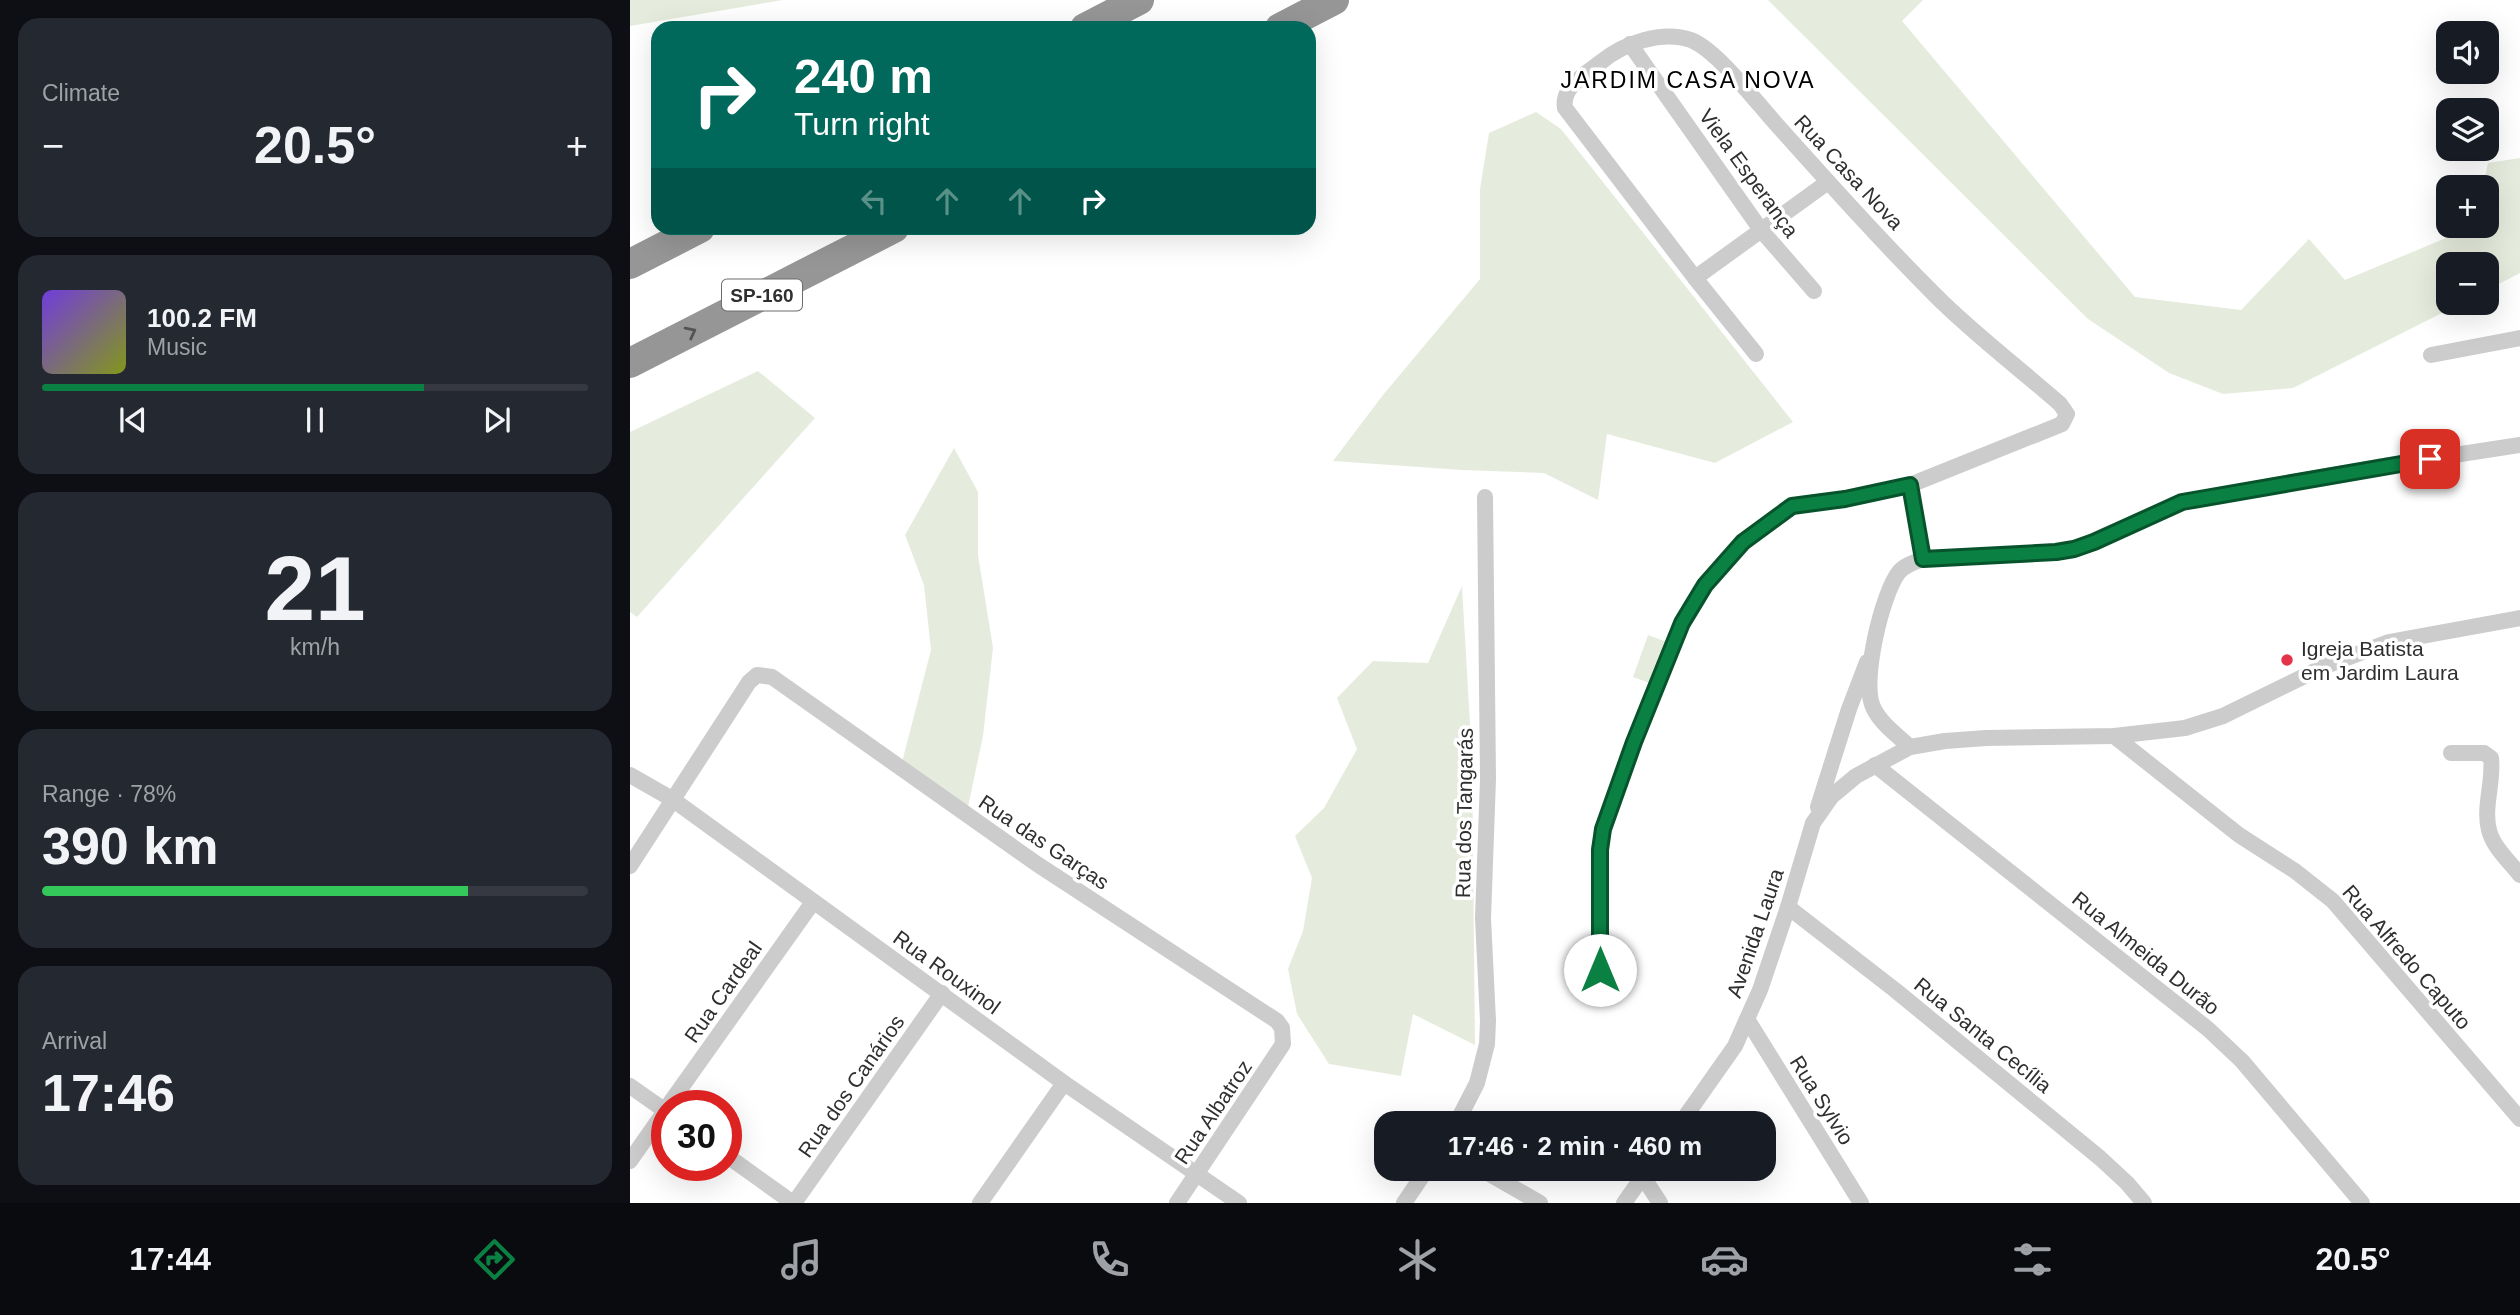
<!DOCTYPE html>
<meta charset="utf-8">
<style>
body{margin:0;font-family:Arial,sans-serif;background:#242831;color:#f1f3f6;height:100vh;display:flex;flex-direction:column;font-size:26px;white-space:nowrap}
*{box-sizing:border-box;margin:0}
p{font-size:23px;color:#9ea1a6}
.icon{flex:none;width:38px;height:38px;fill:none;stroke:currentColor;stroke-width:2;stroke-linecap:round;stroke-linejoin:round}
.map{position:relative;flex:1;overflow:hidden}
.drawer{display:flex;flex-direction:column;gap:18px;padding:18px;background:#0d0f14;width:630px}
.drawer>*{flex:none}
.banner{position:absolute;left:21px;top:21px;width:665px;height:214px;border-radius:21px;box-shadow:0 7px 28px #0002;background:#00695c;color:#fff;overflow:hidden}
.controls{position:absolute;left:1806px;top:21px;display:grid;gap:14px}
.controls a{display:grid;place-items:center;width:63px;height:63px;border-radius:14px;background:#171b24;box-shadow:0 7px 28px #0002;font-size:35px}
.speed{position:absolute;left:21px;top:1090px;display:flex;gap:14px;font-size:35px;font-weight:700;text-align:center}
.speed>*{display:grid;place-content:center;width:91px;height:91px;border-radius:50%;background:#171b24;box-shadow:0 7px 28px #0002;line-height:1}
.speed .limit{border:10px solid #d22;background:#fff;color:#111}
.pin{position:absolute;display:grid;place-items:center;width:60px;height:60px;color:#fff;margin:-30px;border-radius:14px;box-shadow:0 4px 10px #0006}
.me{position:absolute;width:77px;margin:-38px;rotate:0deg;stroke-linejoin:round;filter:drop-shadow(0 0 5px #0008)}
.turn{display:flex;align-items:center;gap:24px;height:147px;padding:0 28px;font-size:32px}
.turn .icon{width:91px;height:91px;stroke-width:2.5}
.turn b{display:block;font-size:49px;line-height:60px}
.lanes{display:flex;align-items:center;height:66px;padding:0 28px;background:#0003;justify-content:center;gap:35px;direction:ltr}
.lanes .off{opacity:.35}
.big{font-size:52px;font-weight:800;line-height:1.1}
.drawer .tile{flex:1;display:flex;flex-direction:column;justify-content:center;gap:10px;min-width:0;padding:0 24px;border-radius:21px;background:#242831}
.drawer .dial{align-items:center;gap:0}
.dial b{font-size:91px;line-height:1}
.song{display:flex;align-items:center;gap:21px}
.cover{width:84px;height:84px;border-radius:10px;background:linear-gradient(135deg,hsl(260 70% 55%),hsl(70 70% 35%))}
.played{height:7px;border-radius:4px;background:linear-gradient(90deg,#0b8043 70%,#363941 70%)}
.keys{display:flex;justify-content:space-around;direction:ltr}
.heat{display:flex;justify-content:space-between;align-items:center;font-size:38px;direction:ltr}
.charge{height:10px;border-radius:5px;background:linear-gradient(90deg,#34c759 78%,#363941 0)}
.trip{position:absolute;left:744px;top:1111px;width:402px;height:70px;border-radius:21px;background:#171b24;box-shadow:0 7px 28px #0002;font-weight:800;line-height:70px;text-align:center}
.tab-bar{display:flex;height:112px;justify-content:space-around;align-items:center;background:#090b0e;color:#9ea1a6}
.tab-bar .icon{width:49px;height:49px}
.tab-bar .on{color:#0b8043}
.tab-bar b{font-size:32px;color:#f1f3f6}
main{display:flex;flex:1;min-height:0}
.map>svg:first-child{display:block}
.green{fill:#e6ecdd}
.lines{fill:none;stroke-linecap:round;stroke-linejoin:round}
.minor{stroke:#ccc;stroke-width:16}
.motorway{stroke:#969696;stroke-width:30}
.oneway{stroke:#535353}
.route-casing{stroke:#07532c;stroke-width:18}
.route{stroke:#0b8043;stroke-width:12}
.poi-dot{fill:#e4344a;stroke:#fff;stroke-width:2.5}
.labels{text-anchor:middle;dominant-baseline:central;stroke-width:7;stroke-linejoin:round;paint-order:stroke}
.shield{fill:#fff;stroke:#6d6d6d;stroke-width:2}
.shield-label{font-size:19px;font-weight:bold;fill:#2f2f2f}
.street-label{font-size:21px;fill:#2f2f2f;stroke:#fff}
.poi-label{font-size:21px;fill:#2f2f2f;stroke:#fff;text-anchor:start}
.neighbourhood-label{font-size:23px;letter-spacing:2px;fill:#000;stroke:#fff}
</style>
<main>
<section class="drawer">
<div class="tile"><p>Climate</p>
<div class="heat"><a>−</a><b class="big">20.5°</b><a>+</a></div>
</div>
<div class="tile">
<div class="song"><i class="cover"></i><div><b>100.2 FM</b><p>Music</p></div></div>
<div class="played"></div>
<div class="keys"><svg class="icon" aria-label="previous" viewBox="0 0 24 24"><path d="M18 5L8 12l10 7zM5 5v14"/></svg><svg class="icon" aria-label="pause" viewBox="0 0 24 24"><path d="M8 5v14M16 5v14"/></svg><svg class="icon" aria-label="next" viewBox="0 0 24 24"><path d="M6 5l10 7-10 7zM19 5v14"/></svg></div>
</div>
<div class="tile dial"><b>21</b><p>km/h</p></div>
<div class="tile"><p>Range · 78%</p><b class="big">390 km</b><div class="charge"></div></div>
<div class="tile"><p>Arrival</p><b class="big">17:46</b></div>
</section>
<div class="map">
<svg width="1890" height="1203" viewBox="0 0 1890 1203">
<rect width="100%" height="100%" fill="#fff"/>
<g class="green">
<polygon points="0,0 153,0 0,26"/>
<polygon points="1138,0 1293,0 1272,21 1505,297 1611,310 1679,239 1715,280 1828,233 1837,226 1857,226 1857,187 1853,187 1858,163 1890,158 1890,273 1857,290 1857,264 1818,264 1818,303 1832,303 1663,388 1593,394 1539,373 1458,319"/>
<polygon points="906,112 931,129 1163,422 1085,463 977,434 968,500 914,473 832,470 703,461 753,395 850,279 850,189 859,133"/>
<polygon points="128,371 185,418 7,617 0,612 0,432"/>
<polygon points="324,448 348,492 348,555 363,648 353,736 338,807 271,766 301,650 294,585 275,535"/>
<polygon points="832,586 842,758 845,1045 783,1014 771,1076 699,1064 667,1014 658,969 673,931 682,878 665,836 694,808 727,749 707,698 743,661 798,663"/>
<polygon points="1018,635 1037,642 1022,684 1003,677"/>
</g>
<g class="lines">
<g class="minor">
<polyline points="1000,44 1131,230 1184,291"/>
<polyline points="1065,278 1198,182"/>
<polyline points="1801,355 1890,338"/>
<polyline points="1280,485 1293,559"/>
<polyline points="1484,736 1609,835 1665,871 1703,901 1890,1119"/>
<path d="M1280,747c-13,-12 -30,-24 -37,-40 -12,-25 9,-114 26,-135 6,-7 16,-10 24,-13l133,-7 18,-3 108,-47 195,-35 143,-22"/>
<path d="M1821,753h33l7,5c3,23 -8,49 -2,72 4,17 20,31 31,45"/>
<polyline points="1245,765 1578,1029 1612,1061 1732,1203"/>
<polyline points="0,775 42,799 434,1083 609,1203"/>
<polyline points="1188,807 1219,709 1237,662"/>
<polyline points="0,866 119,682 127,675 142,677 407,864 647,1021 652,1028 653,1044 547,1203"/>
<polyline points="1158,907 1265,990 1470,1158 1497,1183 1514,1203"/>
<path d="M970,970l-1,-120 4,-21 31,-87 48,-119 23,-38 38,-43 49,-36 53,-7 65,-14 152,-61 5,-10 -7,-10c-41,-36 -86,-70 -124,-108 -55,-55 -107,-113 -159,-171 -20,-22 -60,-75 -86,-85 -29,-10 -67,3 -90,22 -15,12 -40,25 -36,46l130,170 61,76"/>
<polyline points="1117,1019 1231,1203"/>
<polyline points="0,1086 37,1112"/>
<polyline points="38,1106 183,902"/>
<polyline points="826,1124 847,1083 857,1044 858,1021 853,918 858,779 855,497"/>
<polyline points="1050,1124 1105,1046 1117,1019 1130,990 1158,907 1183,823 1202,796 1226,776 1280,747 1315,741 1356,738 1484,736 1555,728 1593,716 1693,667 1759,642 1890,618"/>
<polyline points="96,1155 163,1203"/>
<polyline points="0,1161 37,1108"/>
<polyline points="851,1169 910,1203"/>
<polyline points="1013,1177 1030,1203"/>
<polyline points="164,1203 312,993"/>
<polyline points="350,1203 434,1083"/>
<polyline points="774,1203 797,1169"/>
<polyline points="994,1203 1018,1169"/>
</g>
<g class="motorway">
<polyline points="455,28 509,0"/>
<polyline points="650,28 704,0"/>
<polyline points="0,264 70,228"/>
<polyline points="0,363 264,228"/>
</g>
</g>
<defs><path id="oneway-chevron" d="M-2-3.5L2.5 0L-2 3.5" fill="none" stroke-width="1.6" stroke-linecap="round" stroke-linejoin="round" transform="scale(1.75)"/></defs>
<use class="oneway" href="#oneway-chevron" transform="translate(61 332) rotate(-27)"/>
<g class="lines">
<defs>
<polyline id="route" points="970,970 970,850 973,829 1004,742 1052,623 1075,585 1113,542 1162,506 1215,499 1280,485 1293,559 1426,552 1444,549 1464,542 1552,502 1800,459"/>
</defs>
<use href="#route" class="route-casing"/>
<use href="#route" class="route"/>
</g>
<circle class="poi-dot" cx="1657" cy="660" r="7"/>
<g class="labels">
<rect class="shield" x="92" y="279.5" width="80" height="31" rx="5"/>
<g class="shield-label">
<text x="132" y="295">SP-160</text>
</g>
<g class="street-label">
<text transform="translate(1219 172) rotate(47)">Rua Casa Nova</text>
<text transform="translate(1119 173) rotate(54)">Viela Esperança</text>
<text transform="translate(834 813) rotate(-89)">Rua dos Tangarás</text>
<text transform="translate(414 842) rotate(34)">Rua das Garças</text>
<text transform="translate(1125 933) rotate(-71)">Avenida Laura</text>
<text transform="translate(1516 953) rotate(39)">Rua Almeida Durão</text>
<text transform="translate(1777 957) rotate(49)">Rua Alfredo Caputo</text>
<text transform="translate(317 972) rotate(36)">Rua Rouxinol</text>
<text transform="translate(93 992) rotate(-55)">Rua Cardeal</text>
<text transform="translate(1353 1035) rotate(39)">Rua Santa Cecília</text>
<text transform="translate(221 1086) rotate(-55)">Rua dos Canários</text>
<text transform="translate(1192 1100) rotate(58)">Rua Sylvio</text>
<text transform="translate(583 1112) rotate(-56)">Rua Albatroz</text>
</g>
<g class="poi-label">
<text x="1671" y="648">Igreja Batista<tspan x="1671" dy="24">em Jardim Laura</tspan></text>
</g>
<g class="neighbourhood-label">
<text x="1058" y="80">JARDIM CASA NOVA</text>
</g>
</g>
</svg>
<div class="controls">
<a><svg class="icon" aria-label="sound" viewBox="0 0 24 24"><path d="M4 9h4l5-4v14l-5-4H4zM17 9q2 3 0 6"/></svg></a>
<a><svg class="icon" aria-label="layers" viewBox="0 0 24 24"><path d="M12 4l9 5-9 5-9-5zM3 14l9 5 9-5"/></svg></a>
<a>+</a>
<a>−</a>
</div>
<div class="speed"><div class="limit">30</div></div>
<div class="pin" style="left:1800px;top:459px;background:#d93025"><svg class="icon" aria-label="arrive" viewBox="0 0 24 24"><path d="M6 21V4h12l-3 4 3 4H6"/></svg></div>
<svg class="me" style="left:970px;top:970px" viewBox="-20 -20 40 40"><circle r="19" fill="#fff"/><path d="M0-13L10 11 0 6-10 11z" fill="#0b8043"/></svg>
<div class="trip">17:46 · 2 min · 460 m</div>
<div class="banner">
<div class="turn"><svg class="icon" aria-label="right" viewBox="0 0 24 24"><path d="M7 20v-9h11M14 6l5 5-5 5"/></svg><div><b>240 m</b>Turn right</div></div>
<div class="lanes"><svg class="icon off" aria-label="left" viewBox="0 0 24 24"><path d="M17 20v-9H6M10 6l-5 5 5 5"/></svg><svg class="icon off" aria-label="ahead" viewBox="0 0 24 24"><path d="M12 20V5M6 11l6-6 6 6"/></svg><svg class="icon off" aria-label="ahead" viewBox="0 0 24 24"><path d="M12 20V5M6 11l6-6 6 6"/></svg><svg class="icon" aria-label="right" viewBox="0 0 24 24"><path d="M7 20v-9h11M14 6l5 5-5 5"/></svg></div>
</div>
</div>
</main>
<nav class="tab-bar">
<b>17:44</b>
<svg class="icon on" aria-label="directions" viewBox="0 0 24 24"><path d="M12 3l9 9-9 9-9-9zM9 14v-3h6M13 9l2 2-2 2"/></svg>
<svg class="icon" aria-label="music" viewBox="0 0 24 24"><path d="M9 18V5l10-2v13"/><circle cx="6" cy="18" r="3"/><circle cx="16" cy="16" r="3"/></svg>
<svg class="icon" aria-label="phone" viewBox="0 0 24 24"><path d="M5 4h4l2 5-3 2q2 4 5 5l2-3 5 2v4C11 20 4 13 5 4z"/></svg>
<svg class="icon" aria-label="climate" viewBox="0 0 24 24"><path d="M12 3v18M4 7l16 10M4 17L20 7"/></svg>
<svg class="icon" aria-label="car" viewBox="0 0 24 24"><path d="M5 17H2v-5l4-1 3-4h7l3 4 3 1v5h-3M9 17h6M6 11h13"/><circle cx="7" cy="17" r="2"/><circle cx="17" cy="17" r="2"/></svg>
<svg class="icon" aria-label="filters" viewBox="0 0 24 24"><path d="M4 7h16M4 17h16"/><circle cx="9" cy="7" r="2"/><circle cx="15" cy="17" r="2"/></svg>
<b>20.5°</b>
</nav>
